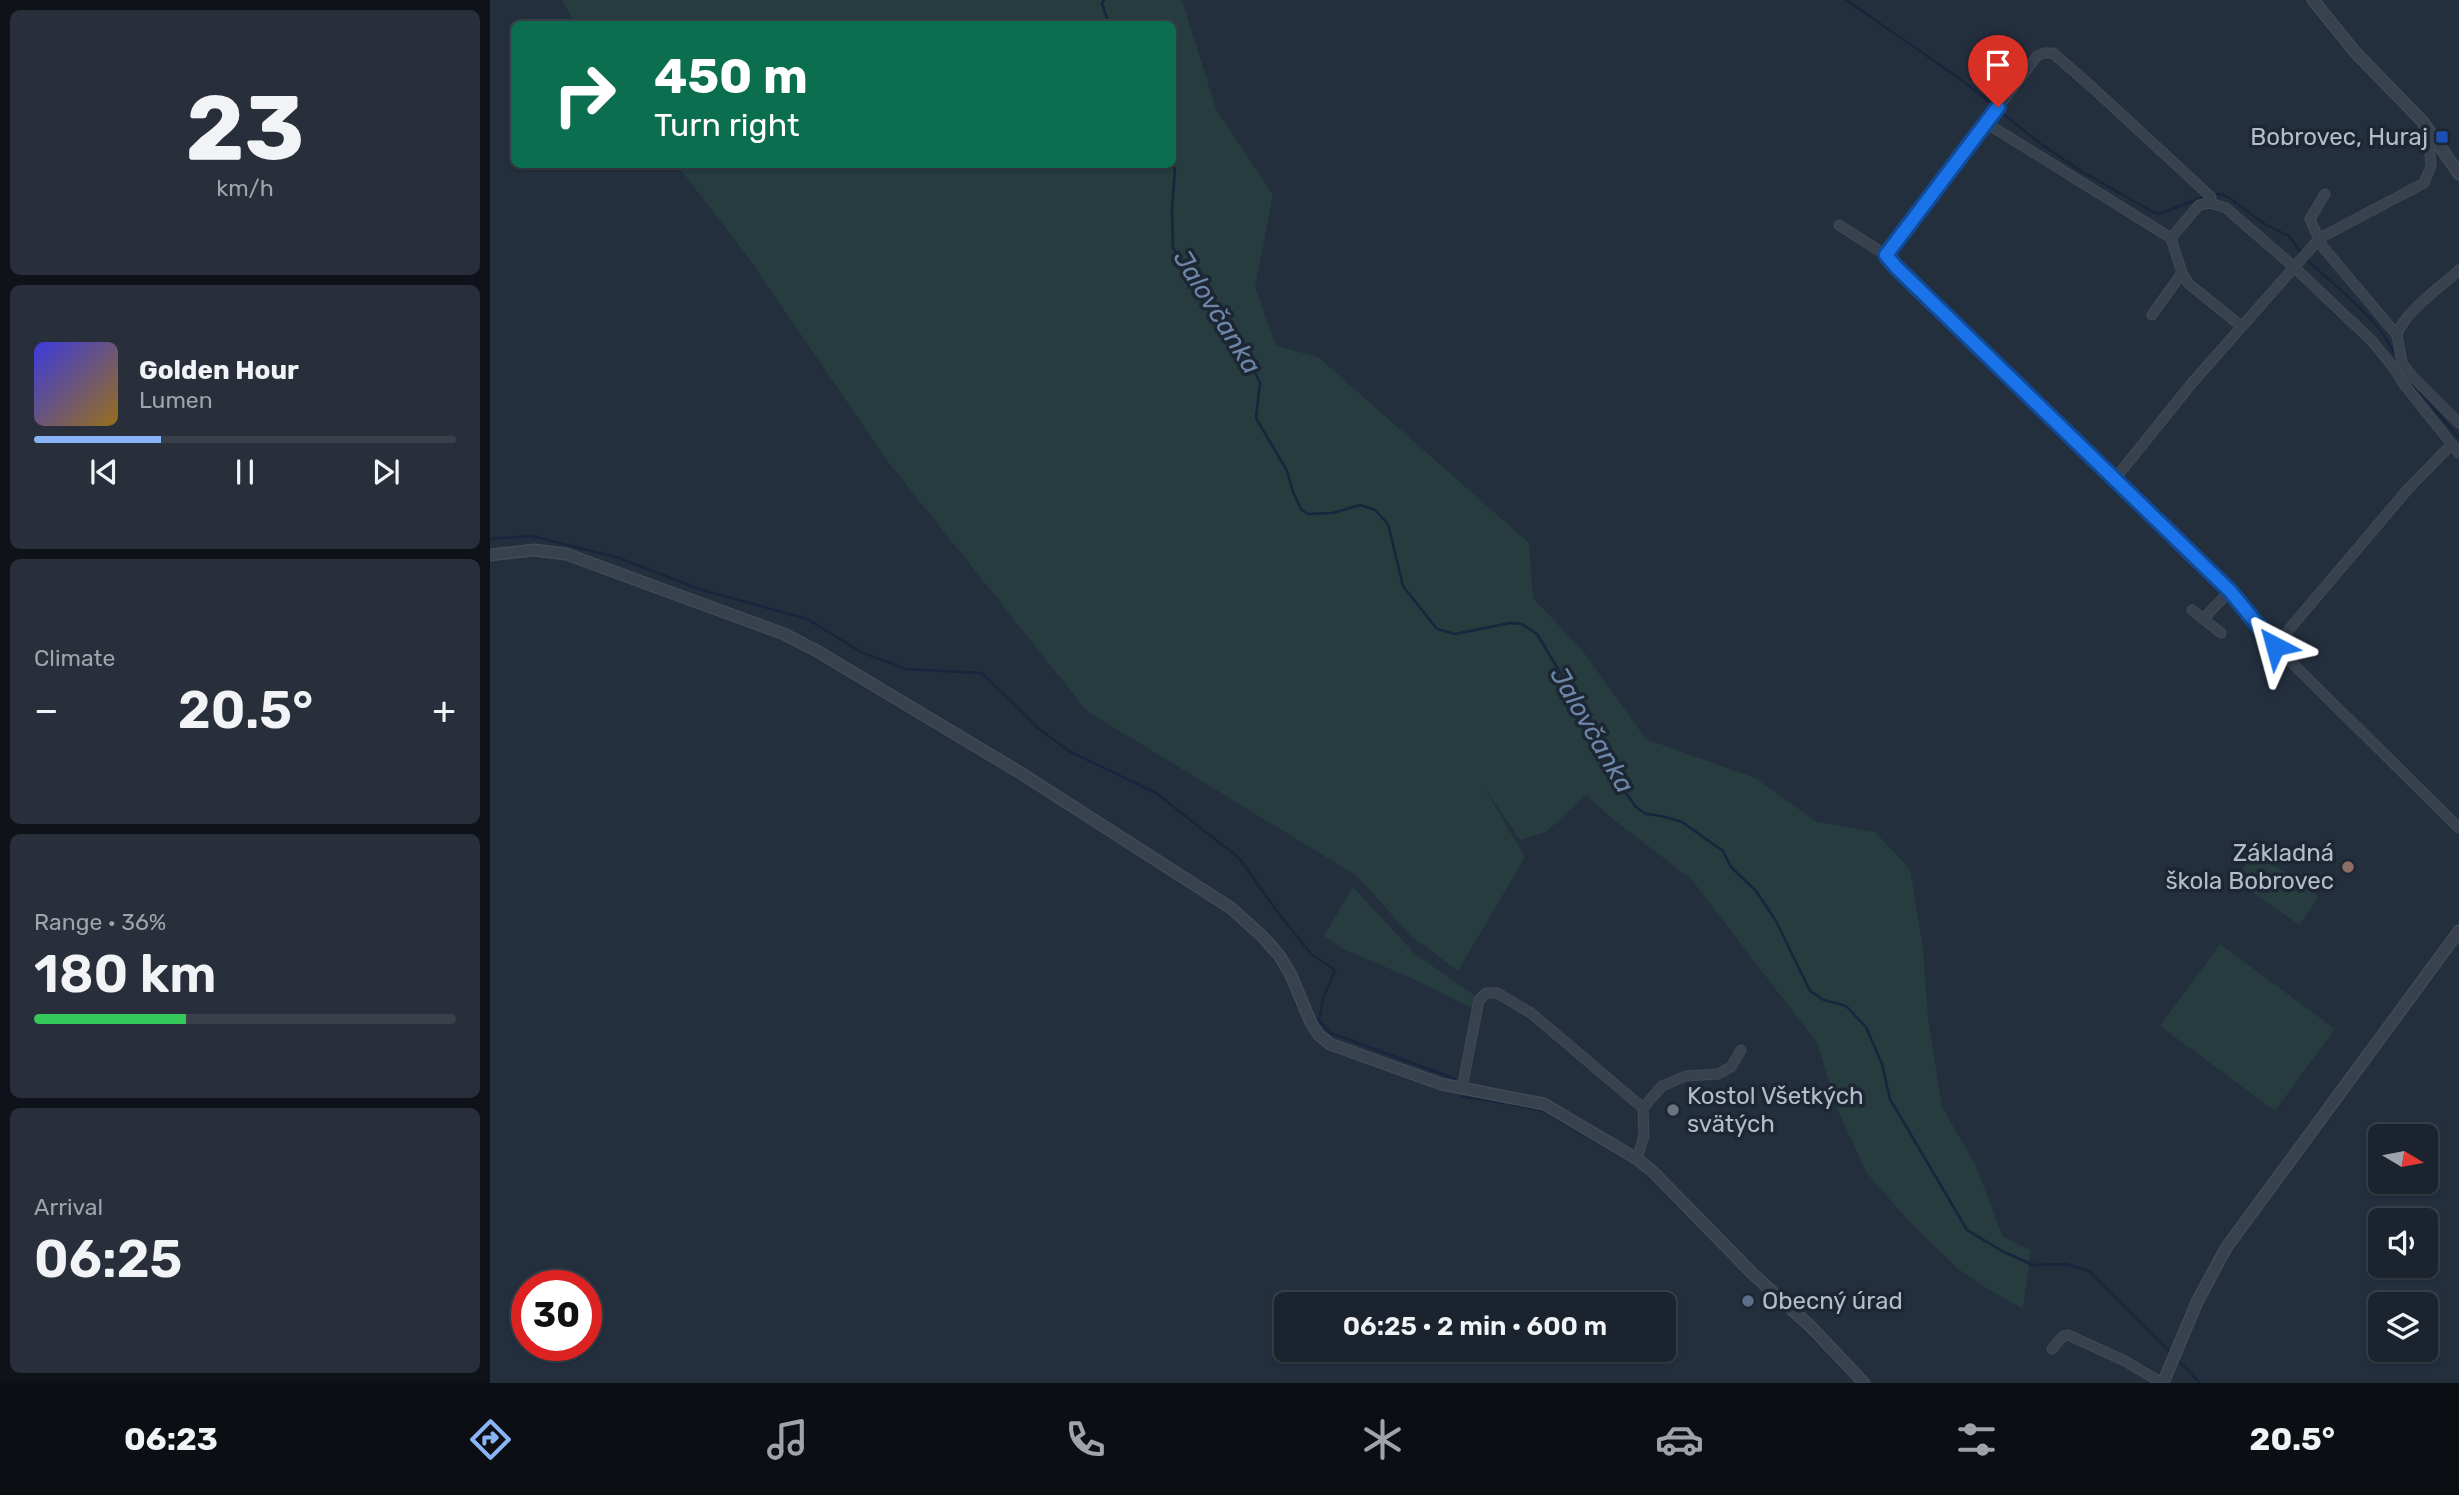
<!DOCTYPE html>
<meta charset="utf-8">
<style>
body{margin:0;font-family:Rubik,sans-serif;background:#282f3a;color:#f1f3f6;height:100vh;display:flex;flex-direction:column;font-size:26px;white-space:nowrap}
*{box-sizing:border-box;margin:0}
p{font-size:23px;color:#a0a4aa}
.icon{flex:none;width:38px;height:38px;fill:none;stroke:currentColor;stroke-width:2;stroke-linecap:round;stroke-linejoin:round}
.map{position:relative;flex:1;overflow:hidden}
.details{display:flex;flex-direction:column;gap:10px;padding:10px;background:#0f1319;width:490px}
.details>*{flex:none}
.banner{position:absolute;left:21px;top:21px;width:665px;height:147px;border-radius:10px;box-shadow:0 2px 5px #0004,0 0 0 2px #39404a;background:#0b6e4f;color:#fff;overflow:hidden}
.needle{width:46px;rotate:100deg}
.buttons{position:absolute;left:1878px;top:1124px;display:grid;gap:14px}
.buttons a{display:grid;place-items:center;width:70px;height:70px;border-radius:10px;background:#1b232e;box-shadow:0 2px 5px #0004,0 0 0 2px #39404a;font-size:35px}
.speed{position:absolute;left:21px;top:1270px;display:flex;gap:14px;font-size:35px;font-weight:700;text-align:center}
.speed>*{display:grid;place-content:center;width:91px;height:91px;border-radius:50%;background:#1b232e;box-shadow:0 2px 5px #0004,0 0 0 2px #39404a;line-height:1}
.speed .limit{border:10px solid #d22;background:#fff;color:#111}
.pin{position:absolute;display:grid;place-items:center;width:60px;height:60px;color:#fff;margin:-72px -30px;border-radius:50% 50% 50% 0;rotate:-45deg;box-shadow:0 0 7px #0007}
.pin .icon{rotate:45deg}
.me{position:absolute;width:77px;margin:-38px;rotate:321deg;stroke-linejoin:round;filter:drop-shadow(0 0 5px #0008)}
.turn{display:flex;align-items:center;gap:24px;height:147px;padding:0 28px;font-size:32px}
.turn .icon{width:91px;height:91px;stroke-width:2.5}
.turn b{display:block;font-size:49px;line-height:60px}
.big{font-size:52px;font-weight:600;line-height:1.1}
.details .widget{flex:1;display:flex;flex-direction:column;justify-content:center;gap:10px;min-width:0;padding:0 24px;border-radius:10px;background:#282f3a}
.details .dial{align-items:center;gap:0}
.dial b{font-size:91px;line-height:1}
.song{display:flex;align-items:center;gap:21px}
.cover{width:84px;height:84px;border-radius:10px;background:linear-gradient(135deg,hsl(240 70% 55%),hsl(40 70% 35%))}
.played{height:7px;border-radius:4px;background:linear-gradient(90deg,#8ab4f8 30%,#39404a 30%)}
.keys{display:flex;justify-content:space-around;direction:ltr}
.heat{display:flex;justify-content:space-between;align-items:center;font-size:38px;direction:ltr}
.charge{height:10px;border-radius:5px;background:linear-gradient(90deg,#34c759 36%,#39404a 0)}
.trip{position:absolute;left:784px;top:1292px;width:402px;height:70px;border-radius:10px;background:#1b232e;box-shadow:0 2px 5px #0004,0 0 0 2px #39404a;font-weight:600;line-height:70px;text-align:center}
.tab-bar{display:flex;height:112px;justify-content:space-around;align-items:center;background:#0b0e12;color:#a0a4aa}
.tab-bar .icon{width:49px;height:49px}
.tab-bar .selected{color:#8ab4f8}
.tab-bar b{font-size:32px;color:#f1f3f6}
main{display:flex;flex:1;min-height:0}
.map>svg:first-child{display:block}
.green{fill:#263c3f}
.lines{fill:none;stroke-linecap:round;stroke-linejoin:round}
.stream{stroke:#17263c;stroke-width:2.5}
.minor-casing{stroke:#414a57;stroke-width:11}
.tertiary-casing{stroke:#414a57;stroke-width:13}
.minor{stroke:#38414e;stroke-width:9}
.tertiary{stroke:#38414e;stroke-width:10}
.route-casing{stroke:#114b97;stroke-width:18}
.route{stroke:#1a73e8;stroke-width:12}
.transit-dot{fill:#1a4fb4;stroke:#1d2633;stroke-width:2.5}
.education-dot{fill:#8d6e63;stroke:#1d2633;stroke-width:2.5}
.worship-dot{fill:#6b7280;stroke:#1d2633;stroke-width:2.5}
.service-dot{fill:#5c6f8a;stroke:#1d2633;stroke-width:2.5}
.labels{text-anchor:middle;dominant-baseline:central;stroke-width:7;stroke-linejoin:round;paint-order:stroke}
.poi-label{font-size:24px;fill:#b4bcc9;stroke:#1d2633;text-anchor:end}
.water-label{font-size:26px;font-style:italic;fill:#6d86a8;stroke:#1d2633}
</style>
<main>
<section class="details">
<div class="widget dial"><b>23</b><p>km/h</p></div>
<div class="widget">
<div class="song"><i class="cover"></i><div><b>Golden Hour</b><p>Lumen</p></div></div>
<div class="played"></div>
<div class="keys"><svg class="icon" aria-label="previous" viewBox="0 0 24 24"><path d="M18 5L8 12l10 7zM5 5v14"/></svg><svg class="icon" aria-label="pause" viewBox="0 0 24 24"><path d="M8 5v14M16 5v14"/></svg><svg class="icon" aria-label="next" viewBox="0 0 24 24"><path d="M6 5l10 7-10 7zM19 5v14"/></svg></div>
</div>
<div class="widget"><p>Climate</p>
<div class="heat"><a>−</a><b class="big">20.5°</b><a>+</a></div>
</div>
<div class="widget"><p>Range · 36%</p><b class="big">180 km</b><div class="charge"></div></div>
<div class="widget"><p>Arrival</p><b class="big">06:25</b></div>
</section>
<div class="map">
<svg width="1969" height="1383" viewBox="0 0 1969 1383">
<rect width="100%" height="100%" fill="#242f3e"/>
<g class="green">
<polygon points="71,0 692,0 726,109 783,195 765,287 786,346 828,357 1039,543 1043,598 1092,650 1156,739 1265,778 1327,822 1385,832 1420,869 1433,948 1438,1019 1452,1107 1485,1164 1513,1237 1541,1250 1533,1309 1495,1287 1467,1268 1417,1219 1376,1172 1345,1104 1328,1044 1201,879 1124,820 1096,795 1056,832 1030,840 990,781 1035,857 968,971 921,936 867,876 597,711 399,463 255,253 187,165 682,164 682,24 86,24"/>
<polygon points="1765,852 1829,897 1809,925 1745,880"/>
<polygon points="863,887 925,954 985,996 982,1008 919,977 853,949 834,936"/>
<polygon points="1730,944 1845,1029 1785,1111 1670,1026"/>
</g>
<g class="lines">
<g class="stream">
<polyline points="614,0 612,4 619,24"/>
<polyline points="1356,0 1469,78 1502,104"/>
<polyline points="1512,113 1552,145 1591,171 1663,212 1669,214 1713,197"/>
<polyline points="681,164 685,169 682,209 683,248 749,349 759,357 761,365 770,383 766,418 797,471 803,492 811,509 818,514 843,513 870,505 885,510 898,524 913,586 947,629 965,634 1020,623 1032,624 1047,634 1122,759 1133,789 1146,807 1156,814 1172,816 1192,822 1233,851 1241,867 1266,891 1286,921 1320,991 1334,1000 1356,1006 1376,1027 1392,1064 1400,1099 1477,1230 1512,1251 1543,1265 1576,1264 1599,1271 1681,1353"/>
<polyline points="1727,194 1731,194 1741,199 1776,225 1799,236 1812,254"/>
<path d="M1816,259c28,27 72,58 88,94"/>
<polyline points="1916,376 1969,438"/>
<polyline points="0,539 42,536 129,558 209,589 317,619 371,652 416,669 492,673 549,729 579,751 666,793 749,858 792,918 821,954 845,970 833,999 829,1021 841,1033 965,1079"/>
<polyline points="970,1096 1013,1103"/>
<polyline points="1020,1104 1053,1111 1139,1161"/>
<polyline points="1151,1169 1220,1237"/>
<polyline points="1321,1336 1363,1380"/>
<polyline points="1688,1360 1710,1383"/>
</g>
<defs>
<g id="minor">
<polyline points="1496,123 1681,238 1709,205 1720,203"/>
<polyline points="1835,194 1820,219 1832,246 1907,335 1912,363 1922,376 1969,423"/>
<polyline points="1349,225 1396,255 1547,56 1554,53 1563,53 1603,88 1721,197 1720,203 1736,208 1804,267 1882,341 1904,368 1913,383 1969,453"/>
<polyline points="1396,255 1740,591 1785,646 1969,828"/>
<polyline points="1692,273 1699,284 1751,326"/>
<polyline points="1662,315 1692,273 1681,238"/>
<path d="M1907,335c6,-22 45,-49 62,-65"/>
<polyline points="1624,480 1702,383 1830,238 1934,183 1941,166 1938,129"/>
<polyline points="1702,610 1731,633"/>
<polyline points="1713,619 1740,591"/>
<polyline points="1785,646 1918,489 1962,444"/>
<polyline points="972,1088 989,1000 996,993 1007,993 1041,1013 1153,1108"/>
<polyline points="1147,1159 1154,1136 1153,1108 1172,1086 1196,1076 1228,1074 1241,1067 1251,1050"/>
<polyline points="1562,1349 1573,1336 1578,1335 1635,1361 1672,1383"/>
</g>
<g id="tertiary">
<polyline points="1823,0 1865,52 1933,122 1969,174"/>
<polyline points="0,555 44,550 76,554 294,634 327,651 529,772 741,908 773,937 789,955 801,975 821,1023 829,1035 840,1044 951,1084 1054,1104 1147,1159 1162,1171 1264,1275 1320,1326 1374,1383"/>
<polyline points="1673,1383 1707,1302 1736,1248 1969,931"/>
</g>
</defs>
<use href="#minor" class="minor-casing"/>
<use href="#tertiary" class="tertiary-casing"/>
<use href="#minor" class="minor"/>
<use href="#tertiary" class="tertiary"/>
</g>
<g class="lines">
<defs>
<polyline id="route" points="1508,107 1396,255 1406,267 1740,591 1785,646"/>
</defs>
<use href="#route" class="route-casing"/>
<use href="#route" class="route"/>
</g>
<rect class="transit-dot" x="1945" y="130" width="14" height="14" rx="3.5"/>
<circle class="education-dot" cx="1858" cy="867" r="7"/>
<circle class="worship-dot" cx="1183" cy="1110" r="7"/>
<circle class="service-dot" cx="1258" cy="1301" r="7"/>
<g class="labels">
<g class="poi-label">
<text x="1938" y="137">Bobrovec, Huraj</text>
<text x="1844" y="853">Základná<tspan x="1844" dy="28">škola Bobrovec</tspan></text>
<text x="1197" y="1096" text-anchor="start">Kostol Všetkých<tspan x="1197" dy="28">svätých</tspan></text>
<text x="1272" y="1301" text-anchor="start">Obecný úrad</text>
</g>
<g class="water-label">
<text transform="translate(727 312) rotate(58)">Jalovčanka</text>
<text transform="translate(1102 730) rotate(60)">Jalovčanka</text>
</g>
</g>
</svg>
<div class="buttons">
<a><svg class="needle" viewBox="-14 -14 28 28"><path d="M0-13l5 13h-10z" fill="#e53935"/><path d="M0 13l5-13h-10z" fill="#a0a4aa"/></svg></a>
<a><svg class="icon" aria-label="sound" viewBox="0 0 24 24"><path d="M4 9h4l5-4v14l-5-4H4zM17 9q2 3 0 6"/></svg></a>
<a><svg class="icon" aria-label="layers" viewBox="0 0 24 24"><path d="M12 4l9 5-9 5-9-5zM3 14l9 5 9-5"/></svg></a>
</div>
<div class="speed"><div class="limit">30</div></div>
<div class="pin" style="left:1508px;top:107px;background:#d93025"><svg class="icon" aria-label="arrive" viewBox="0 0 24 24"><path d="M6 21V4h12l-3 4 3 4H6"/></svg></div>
<svg class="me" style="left:1785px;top:646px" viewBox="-20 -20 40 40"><path d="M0-17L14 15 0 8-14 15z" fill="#1a73e8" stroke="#fff" stroke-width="4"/></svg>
<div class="trip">06:25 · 2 min · 600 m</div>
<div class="banner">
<div class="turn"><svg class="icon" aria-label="right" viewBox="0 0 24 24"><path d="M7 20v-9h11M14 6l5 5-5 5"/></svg><div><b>450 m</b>Turn right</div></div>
</div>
</div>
</main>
<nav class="tab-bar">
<b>06:23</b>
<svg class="icon selected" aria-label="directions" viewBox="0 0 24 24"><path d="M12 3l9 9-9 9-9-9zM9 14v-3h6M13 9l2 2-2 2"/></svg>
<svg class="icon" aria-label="music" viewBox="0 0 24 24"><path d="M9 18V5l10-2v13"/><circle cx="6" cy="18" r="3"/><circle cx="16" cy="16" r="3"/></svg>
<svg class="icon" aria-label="phone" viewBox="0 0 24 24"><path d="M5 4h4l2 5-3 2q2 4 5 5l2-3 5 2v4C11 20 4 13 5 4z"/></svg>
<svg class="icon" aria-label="climate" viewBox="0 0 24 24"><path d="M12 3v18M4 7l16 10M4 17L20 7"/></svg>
<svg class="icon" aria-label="car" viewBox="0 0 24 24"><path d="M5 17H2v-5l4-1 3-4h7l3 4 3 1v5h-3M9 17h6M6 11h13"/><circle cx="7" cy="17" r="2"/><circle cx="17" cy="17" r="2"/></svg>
<svg class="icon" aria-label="filters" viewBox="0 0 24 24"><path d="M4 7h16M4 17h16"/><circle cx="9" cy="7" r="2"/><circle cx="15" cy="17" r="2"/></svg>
<b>20.5°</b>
</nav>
